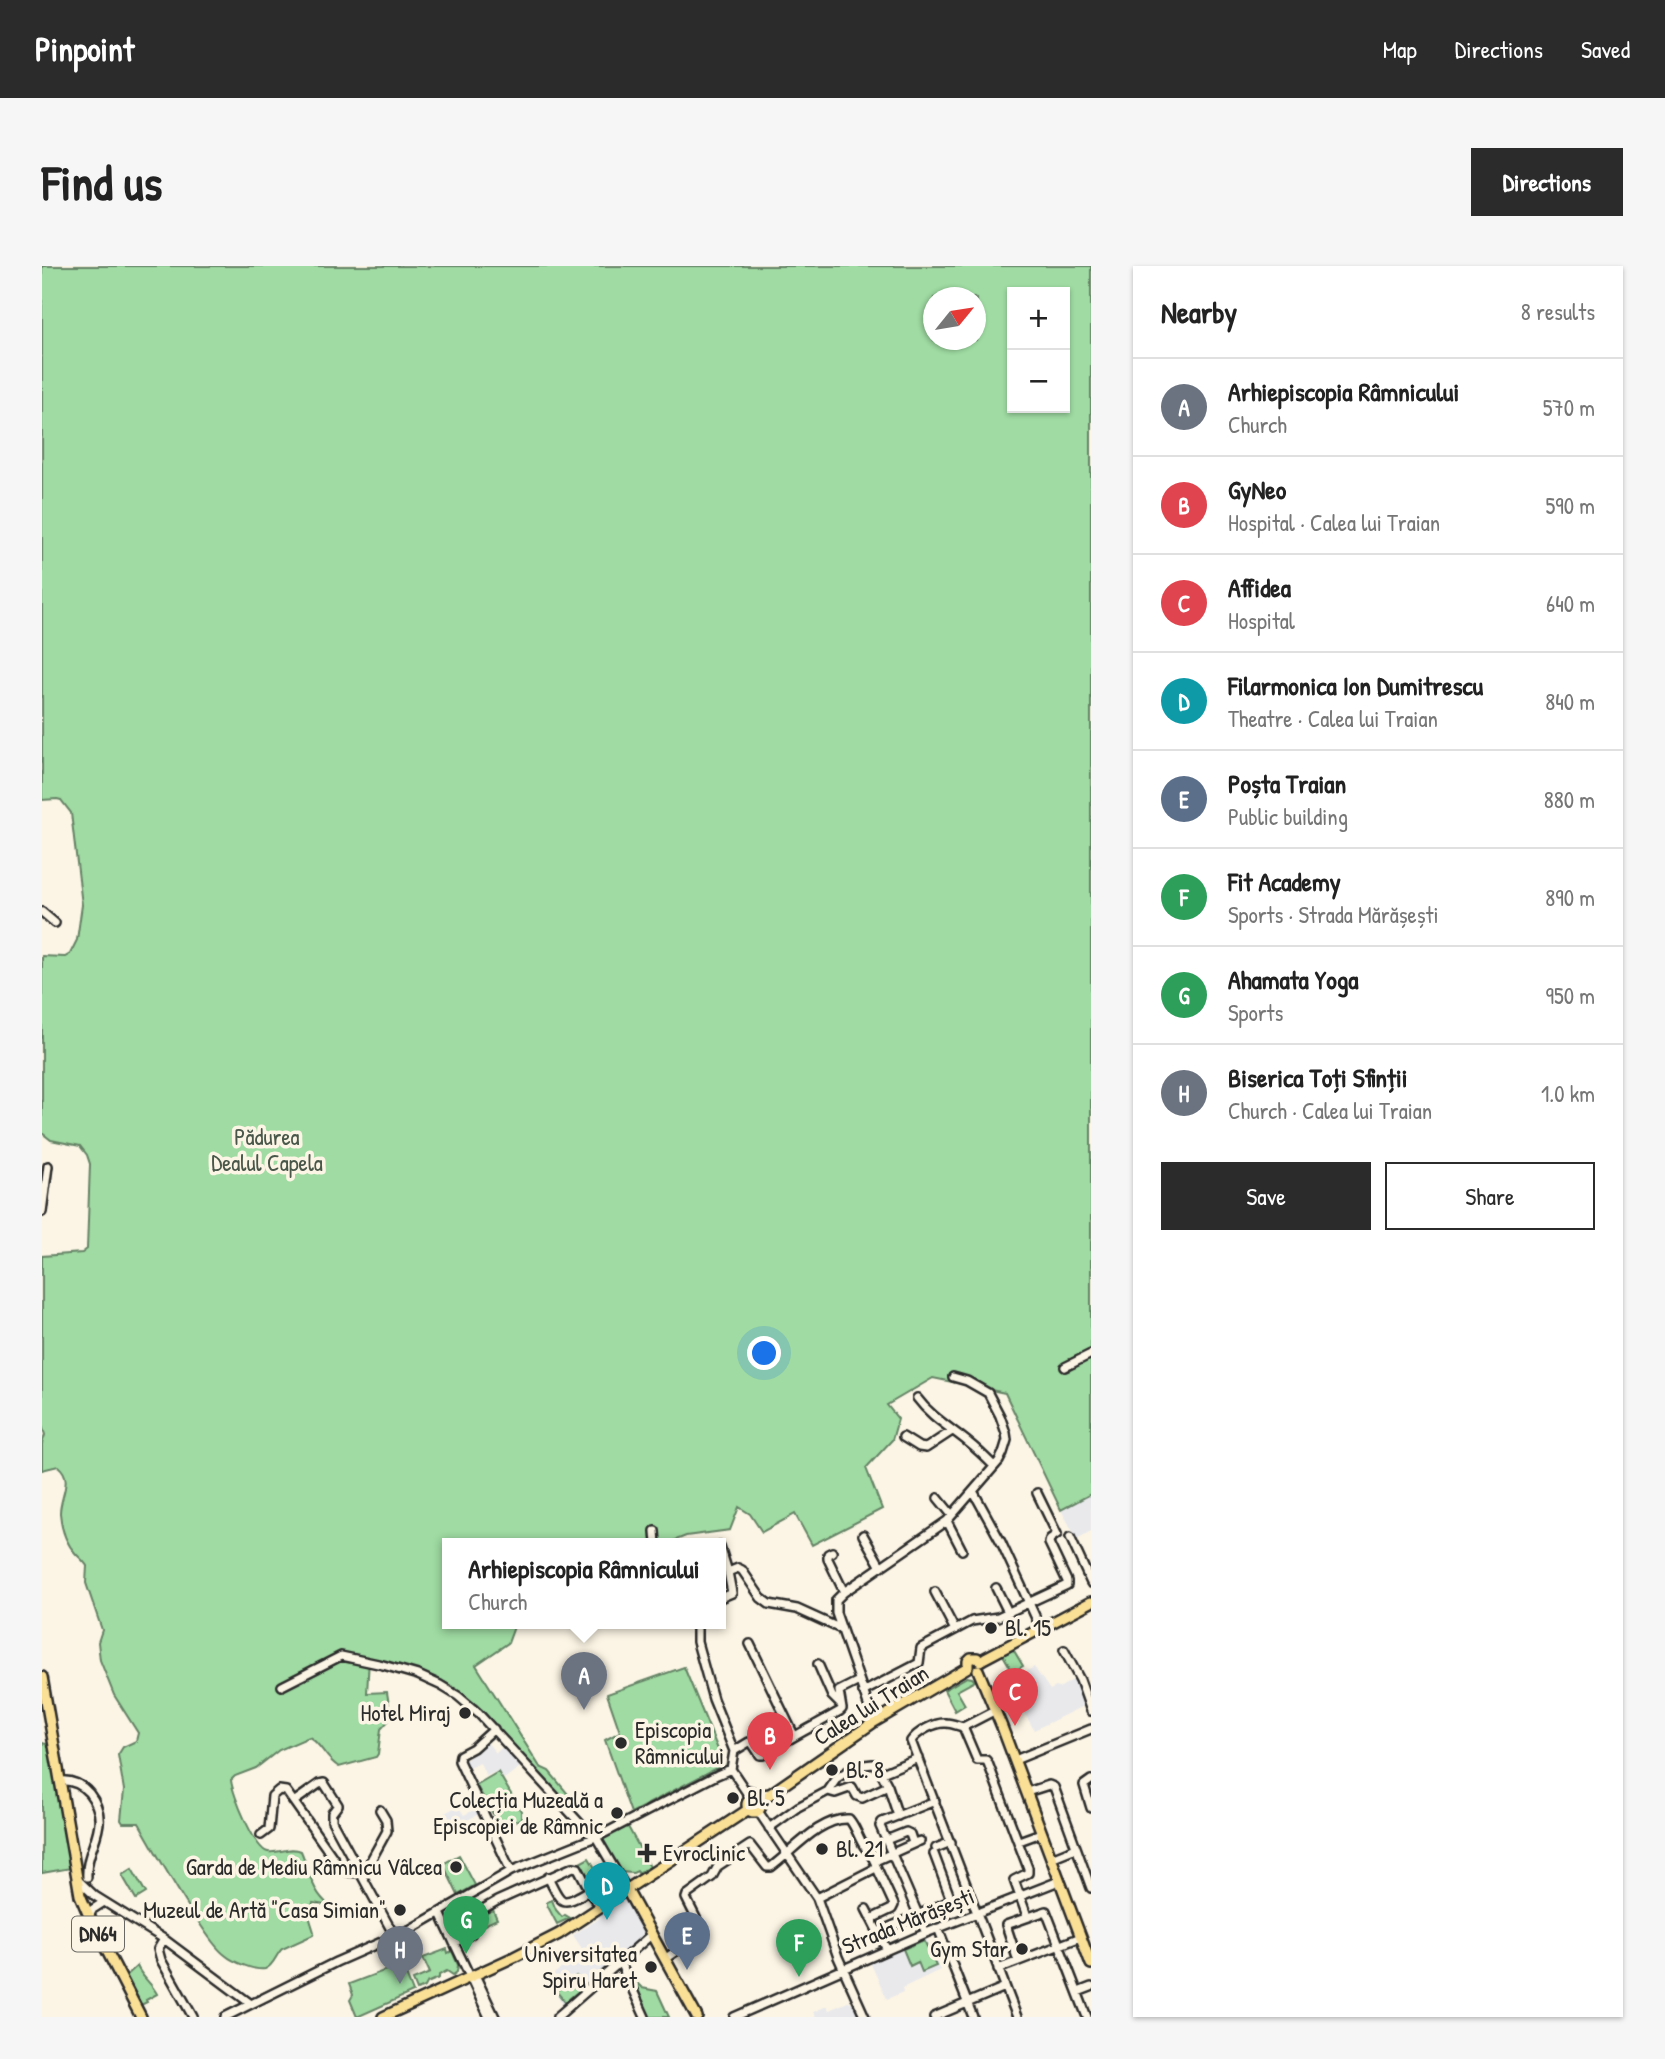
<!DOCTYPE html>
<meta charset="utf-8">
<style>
:root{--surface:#fff;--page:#f6f6f6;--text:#222;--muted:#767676;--line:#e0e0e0;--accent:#2b2b2b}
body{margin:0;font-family:"Patrick Hand",sans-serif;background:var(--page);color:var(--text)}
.controls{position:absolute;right:21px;top:21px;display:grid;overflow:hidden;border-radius:0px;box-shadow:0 2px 5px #0004}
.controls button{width:63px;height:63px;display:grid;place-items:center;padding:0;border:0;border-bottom:2px solid var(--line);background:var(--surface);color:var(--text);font:35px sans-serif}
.compass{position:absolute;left:881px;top:21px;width:63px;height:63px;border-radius:50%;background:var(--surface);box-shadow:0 2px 5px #0004;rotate:60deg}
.you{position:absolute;left:723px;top:1088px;width:24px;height:24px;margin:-18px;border:5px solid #fff;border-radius:50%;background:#1a73e8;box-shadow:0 0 0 10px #1a73e833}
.badge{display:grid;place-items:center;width:46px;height:46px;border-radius:50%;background:var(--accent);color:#fff;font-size:23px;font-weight:700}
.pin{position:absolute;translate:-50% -58px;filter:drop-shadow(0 2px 4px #0008)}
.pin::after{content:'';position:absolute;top:37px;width:24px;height:21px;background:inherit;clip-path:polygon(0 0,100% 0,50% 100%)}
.popup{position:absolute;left:400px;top:1272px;width:284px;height:91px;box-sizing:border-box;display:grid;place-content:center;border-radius:0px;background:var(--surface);filter:drop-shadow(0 2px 5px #0005);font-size:23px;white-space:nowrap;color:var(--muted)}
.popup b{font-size:26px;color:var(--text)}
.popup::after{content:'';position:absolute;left:50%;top:100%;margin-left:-14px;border:14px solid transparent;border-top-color:var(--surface)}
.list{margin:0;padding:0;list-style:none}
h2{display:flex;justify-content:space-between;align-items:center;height:91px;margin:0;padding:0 28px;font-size:30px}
h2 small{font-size:23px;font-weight:400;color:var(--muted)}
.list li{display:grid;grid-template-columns:46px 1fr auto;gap:21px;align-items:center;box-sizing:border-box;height:98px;padding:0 28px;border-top:2px solid var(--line)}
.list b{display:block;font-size:26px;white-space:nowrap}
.list p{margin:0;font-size:23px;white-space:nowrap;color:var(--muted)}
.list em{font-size:23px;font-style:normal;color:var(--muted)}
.actions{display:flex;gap:14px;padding:21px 28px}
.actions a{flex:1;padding:16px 0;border:2px solid var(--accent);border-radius:0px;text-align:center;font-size:24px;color:var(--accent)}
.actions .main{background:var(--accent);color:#fff}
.map{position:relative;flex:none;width:1049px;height:1751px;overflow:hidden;border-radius:0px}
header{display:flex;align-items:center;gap:42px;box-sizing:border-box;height:98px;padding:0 35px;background:var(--accent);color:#fff}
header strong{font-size:33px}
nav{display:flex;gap:38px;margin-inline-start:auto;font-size:24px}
.intro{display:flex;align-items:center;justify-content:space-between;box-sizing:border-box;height:168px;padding:0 42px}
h1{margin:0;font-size:49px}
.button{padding:18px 32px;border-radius:0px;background:var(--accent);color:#fff;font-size:24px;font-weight:700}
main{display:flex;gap:42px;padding:0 42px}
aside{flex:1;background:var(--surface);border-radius:0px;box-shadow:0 2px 5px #0004}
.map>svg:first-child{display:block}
.built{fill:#e9e9ec}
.green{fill:#9fdba2;stroke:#658366;stroke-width:2;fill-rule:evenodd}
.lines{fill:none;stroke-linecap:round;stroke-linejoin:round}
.minor-casing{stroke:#2b2b2b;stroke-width:12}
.major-casing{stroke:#2b2b2b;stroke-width:14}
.minor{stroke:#fcf5e5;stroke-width:7}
.major{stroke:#fadf96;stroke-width:9}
.poi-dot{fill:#2b2b2b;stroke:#fcf5e5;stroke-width:2.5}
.labels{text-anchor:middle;stroke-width:7;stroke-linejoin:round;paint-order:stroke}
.shield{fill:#fcf5e5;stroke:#6a6863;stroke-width:2}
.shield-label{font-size:21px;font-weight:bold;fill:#2b2b2b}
.park-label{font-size:23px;fill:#485749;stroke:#fcf5e5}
.poi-label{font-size:23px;fill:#2b2b2b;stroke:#fcf5e5;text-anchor:start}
.street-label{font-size:23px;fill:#2b2b2b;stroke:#fcf5e5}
</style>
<header>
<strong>Pinpoint</strong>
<nav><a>Map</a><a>Directions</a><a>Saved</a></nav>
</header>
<div class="intro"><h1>Find us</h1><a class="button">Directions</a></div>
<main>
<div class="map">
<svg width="1049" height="1751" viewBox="0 0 1049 1751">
<rect width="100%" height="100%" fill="#fcf5e5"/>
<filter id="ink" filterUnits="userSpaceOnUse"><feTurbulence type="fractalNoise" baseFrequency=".0143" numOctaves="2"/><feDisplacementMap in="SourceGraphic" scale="14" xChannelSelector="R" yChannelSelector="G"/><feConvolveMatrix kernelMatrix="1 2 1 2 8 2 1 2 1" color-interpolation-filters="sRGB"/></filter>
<g filter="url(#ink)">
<!-- built -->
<path class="built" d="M 1049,1228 L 1049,1265 L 1035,1273 L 1019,1244 Z
M 992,1401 L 1008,1424 L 1014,1421 L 1017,1422 L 1036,1411 L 1043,1439 L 992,1464 L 975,1434 L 962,1441 L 953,1425 L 955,1422 Z
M 444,1475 L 454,1487 L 463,1479 L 482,1498 L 462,1513 L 456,1505 L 444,1510 L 438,1497 L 424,1503 L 421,1497 Z
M 416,1540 L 422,1549 L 436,1542 L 438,1547 L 400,1569 L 391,1553 Z
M 583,1633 L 588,1634 L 606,1669 L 521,1739 L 505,1713 L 542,1686 L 531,1669 L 558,1652 L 556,1649 Z
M 883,1670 L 898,1704 L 860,1722 L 861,1726 L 845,1733 L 828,1696 Z
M 806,1736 L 812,1738 L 819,1751 L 774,1751 L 771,1746 L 785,1740 L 787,1744 Z"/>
<!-- green -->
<path class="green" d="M 0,0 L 1049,0 L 1049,1228 L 1019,1244 L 963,1127 L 891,1112 L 845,1139 L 856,1153 L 850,1174 L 824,1202 L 840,1243 L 770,1279 L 753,1248 L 720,1266 L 708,1248 L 697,1241 L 688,1264 L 644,1270 L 624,1278 L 406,1278 L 406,1358 L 473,1358 L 466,1377 L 434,1399 L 498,1501 L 507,1505 L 535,1539 L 535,1544 L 532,1544 L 526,1538 L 435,1439 L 404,1417 L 371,1403 L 327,1393 L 325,1427 L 345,1426 L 349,1452 L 339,1463 L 336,1488 L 334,1491 L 297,1501 C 283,1493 279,1477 267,1471 L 237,1484 L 214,1502 L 193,1510 L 189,1514 C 190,1527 213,1584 226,1586 C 237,1588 248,1580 259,1585 C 268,1606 269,1625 288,1640 L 271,1637 L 267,1650 L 272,1666 L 271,1669 L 240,1683 C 234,1688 232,1700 223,1703 C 213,1705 191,1696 183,1689 C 171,1680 162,1663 153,1651 C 133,1620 115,1589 97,1557 L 81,1557 L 79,1554 L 82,1524 L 76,1489 L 81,1481 L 94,1475 L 96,1467 L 72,1429 L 58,1394 L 56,1376 L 60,1364 L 44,1317 L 45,1300 C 42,1295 38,1292 34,1288 C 23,1276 19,1262 18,1247 C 18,1230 32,1213 16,1200 L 0,1204 L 0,1178 L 3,1169 L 0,1159 L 0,990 L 40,987 L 45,983 L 48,898 L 45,889 L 38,880 L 9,874 L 0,867 L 0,690 L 23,691 L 28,688 L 35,674 L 40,639 L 29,547 L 19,534 L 15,533 L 0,534 ZM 970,26 L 1023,26 L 1023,142 L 970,142 ZM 892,32 L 934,32 L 934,74 L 892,74 Z
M 971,1383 L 981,1400 L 971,1406 L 961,1389 Z
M 642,1401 L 682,1498 L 589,1547 L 563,1474 L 578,1466 L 565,1428 Z
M 925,1411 L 930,1412 L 933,1415 L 915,1425 L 923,1439 L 913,1445 L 902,1424 Z
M 0,1477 L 9,1479 L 29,1602 L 0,1607 Z
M 456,1506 L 479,1545 L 479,1552 L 460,1563 L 434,1519 Z
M 585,1559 L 608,1601 L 596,1607 L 595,1605 L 591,1607 L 578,1606 L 560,1574 Z
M 417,1589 L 433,1619 L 416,1629 L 401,1598 Z
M 547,1592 L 561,1615 L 550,1622 L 536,1598 Z
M 90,1603 L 104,1627 L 94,1633 L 80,1609 Z
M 510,1634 L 514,1644 L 520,1651 L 523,1649 L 528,1652 L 515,1658 L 505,1639 L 505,1636 Z
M 451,1644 L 455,1653 L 432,1664 L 428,1654 Z
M 882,1674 L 894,1700 L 880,1706 L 876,1696 L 868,1700 L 861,1683 Z
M 405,1683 L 406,1687 L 410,1685 L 416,1699 L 415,1706 L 411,1709 L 405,1705 L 397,1709 L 397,1712 L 385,1717 L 383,1721 L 375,1724 L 371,1714 L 388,1707 L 381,1692 Z
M 360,1698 L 371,1726 L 315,1751 L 308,1734 L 311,1729 L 307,1718 Z
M 95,1700 C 100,1712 109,1716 115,1728 L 104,1734 L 105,1736 L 99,1739 L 84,1710 Z
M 534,1710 L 543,1720 L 523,1736 L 514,1725 Z
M 592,1714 L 600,1722 L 615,1725 L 627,1751 L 607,1751 L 590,1715 Z"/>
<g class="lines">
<defs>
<path id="minor" d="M 0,646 L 13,657
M 0,946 L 6,900
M 1023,1101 L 1049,1088
M 875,1132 C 889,1151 909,1162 927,1177 C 936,1184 944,1192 952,1200
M 861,1171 L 877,1181 L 884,1182 L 910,1165
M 931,1225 L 959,1276 L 999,1363
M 896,1232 L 910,1249
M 905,1255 L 920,1284
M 613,1265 L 614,1278
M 821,1269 L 839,1301
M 1028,1271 L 1049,1317
M 678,1280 L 686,1306
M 790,1286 L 786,1288 L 786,1293 L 802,1326
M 954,1322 L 966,1346
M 893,1326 L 913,1364
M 678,1332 L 690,1327 L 686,1306 L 696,1302 L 700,1304 L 719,1332 L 727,1338 L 755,1343 L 799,1363
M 655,1358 L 655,1376 L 671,1433 L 692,1485 L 689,1503
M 708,1378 L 752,1469
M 1022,1384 L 1038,1414 L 1049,1445
M 776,1398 L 790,1430 L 799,1439
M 240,1420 L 299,1390 L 341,1399 L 376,1409 L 398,1419 L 416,1430 L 437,1448 L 546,1566 L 554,1571 L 585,1624
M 821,1426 L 877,1397 L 879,1382 L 930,1355 L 956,1351 L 1025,1319 L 1025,1315 L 1007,1277 L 1008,1273 L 1015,1268 L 995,1227
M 954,1444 L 921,1461 C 916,1460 910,1457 904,1457 C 893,1456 875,1466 869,1475 L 975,1751
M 832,1456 L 794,1347 L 794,1334 L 802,1326 L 905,1255 L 957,1195 L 961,1187 L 965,1174 L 964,1167 L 958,1150 L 946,1127 L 925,1115 L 911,1111
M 921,1461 L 935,1494 L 944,1494 L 946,1497 L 986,1602 L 986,1607 L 972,1614 L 985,1650
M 452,1463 L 431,1482 L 418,1489 L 417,1495 L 469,1605
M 692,1485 L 707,1476 L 710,1477 L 718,1489 L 721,1489 C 746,1473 772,1460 798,1445 L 800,1443 L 797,1425 L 817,1415
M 973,1494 L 1049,1463
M 689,1503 L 709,1533
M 840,1507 L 876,1492
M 1049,1514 L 1042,1519 L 1049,1542
M 18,1515 C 30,1514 39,1518 47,1527 C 72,1559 43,1579 45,1611
M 703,1523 L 718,1528 L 729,1527
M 786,1525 L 793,1527 L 810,1521 L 815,1530 L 820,1532 L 846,1520
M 985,1526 L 1007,1519 L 1012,1521 L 1049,1622
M 253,1535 L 277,1518 L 282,1517 L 296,1539 L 290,1547 L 290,1555 L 353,1671
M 716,1545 L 775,1632 L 796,1691 L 823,1751
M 727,1562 L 756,1541 L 786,1525 L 795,1512 L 809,1503 L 822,1499 L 831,1498 L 836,1501 L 846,1520 L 856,1550
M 219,1569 L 227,1563 L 230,1530 L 237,1524 L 244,1525 L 297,1600 L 306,1606 L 319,1607
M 844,1574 L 864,1566 L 868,1568 L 871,1577 L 878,1575
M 977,1575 L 999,1567
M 894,1582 L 909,1576
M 1009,1592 L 1034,1582
M 833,1595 L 873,1577
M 319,1607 L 323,1605 L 345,1565 L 344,1554 L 338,1544
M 506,1611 C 520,1639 519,1641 546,1625 L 559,1641
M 35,1613 L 53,1630 L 122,1673 L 209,1738
M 824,1643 L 845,1684
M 398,1647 L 447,1751
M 47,1650 L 51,1643 L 62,1636
M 829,1653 L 850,1643 L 852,1639 L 834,1600
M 896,1662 L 931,1751
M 836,1666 L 908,1635 L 908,1631 L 892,1588
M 884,1667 L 838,1560 L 840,1556 L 893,1535
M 122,1673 L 116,1683 L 119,1694 L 151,1751
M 412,1677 L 429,1668 L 429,1663 L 425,1653 L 427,1651 L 455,1635 L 531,1601 L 536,1602 L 547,1623
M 624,1692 L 649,1675 L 657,1666 L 656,1656 L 644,1632 L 645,1629 L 670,1611 L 676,1600 L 708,1579 L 725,1601 L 729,1601 C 750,1586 778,1551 807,1553 C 814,1561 816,1571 822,1580 C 827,1587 832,1591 834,1600 L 830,1604 L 775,1632
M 976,1695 L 964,1659 L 1004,1645 L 1045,1751
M 578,1696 L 603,1751
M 956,1703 L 1039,1671
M 433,1709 L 453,1751
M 1036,1726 L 1049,1721
M 183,1751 L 294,1696 L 369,1663 L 469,1605 L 561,1568 L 675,1509 L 689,1503
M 515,1751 L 610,1668
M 692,1751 L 884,1667 L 1017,1615
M 892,1751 L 963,1721"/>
<path id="major" d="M 936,1404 L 960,1461 L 1049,1698
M 0,1411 L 38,1629 L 47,1650 L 99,1751
M705 1539a7 7 0 1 1 14 0a7 7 0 1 1-14 0Z
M 718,1535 L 832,1456 L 926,1401 L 926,1395 L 929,1392 L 935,1392 L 938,1395 L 943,1392 L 1049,1336
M 585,1624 L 655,1751
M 341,1751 L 472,1691 L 517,1668 L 707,1543"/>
</defs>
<!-- minor casing -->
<use href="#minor" class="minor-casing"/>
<!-- major casing -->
<use href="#major" class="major-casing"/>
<!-- minor -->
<use href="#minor" class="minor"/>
<!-- major -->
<use href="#major" class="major"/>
</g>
</g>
<!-- markers -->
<g class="poi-dot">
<circle cx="949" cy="1362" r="7"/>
<circle cx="423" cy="1447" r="7"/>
<circle cx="579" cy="1477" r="7"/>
<circle cx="790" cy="1504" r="7"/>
<circle cx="691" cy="1532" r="7"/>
<circle cx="575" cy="1547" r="7"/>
<circle cx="780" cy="1583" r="7"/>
<path d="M601.5 1576.5h7v7h7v7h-7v7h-7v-7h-7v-7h7z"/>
<circle cx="414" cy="1601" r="7"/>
<circle cx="358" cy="1644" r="7"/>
<circle cx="980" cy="1683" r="7"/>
<circle cx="609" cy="1701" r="7"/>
</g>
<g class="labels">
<!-- shield labels -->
<rect class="shield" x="30" y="1650.5" width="52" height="35" rx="5"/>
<g class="shield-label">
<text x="56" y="1675">DN64</text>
</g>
<!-- park labels -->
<g class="park-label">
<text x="225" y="879">Pădurea<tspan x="225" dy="26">Dealul Capela</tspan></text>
</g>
<!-- poi labels -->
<g class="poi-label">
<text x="963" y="1370">Bl. 15</text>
<text x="409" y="1455" text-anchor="end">Hotel Miraj</text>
<text x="593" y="1472">Episcopia<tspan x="593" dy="26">Râmnicului</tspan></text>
<text x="804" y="1512">Bl. 8</text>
<text x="705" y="1540">Bl. 5</text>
<text x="561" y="1542" text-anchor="end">Colecția Muzeală a<tspan x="561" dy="26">Episcopiei de Râmnic</tspan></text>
<text x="794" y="1591">Bl. 21</text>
<text x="621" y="1595">Evroclinic</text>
<text x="400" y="1609" text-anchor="end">Garda de Mediu Râmnicu Vâlcea</text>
<text x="344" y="1652" text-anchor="end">Muzeul de Artă "Casa Simian"</text>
<text x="966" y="1691" text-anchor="end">Gym Star</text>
<text x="595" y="1696" text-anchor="end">Universitatea<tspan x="595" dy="26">Spiru Haret</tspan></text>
</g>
<!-- street labels -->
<g class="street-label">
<text transform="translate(829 1439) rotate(-32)" y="8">Calea lui Traian</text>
<text transform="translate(866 1655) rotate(-22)" y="8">Strada Mărășești</text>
</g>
</g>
</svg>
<div class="controls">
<button>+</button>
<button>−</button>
</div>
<svg class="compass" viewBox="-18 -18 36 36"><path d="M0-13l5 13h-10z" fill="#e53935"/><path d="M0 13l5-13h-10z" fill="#767676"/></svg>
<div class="you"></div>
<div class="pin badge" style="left:542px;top:1444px;background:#6b7280">A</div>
<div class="popup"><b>Arhiepiscopia Râmnicului</b>Church</div>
<div class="pin badge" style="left:728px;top:1504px;background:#e0444e">B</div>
<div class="pin badge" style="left:973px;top:1460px;background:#e0444e">C</div>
<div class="pin badge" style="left:565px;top:1654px;background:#0f9aa8">D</div>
<div class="pin badge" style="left:645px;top:1704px;background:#5c6f8a">E</div>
<div class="pin badge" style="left:757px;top:1711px;background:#2e9e5b">F</div>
<div class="pin badge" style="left:424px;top:1688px;background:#2e9e5b">G</div>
<div class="pin badge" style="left:358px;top:1718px;background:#6b7280">H</div>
</div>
<aside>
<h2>Nearby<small>8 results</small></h2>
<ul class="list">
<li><span class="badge" style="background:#6b7280">A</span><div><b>Arhiepiscopia Râmnicului</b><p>Church</p></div><em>570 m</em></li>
<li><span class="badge" style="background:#e0444e">B</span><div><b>GyNeo</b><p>Hospital · Calea lui Traian</p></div><em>590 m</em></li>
<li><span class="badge" style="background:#e0444e">C</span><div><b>Affidea</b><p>Hospital</p></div><em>640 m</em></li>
<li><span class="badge" style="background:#0f9aa8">D</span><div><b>Filarmonica Ion Dumitrescu</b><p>Theatre · Calea lui Traian</p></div><em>840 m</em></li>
<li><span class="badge" style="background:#5c6f8a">E</span><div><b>Poșta Traian</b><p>Public building</p></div><em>880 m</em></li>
<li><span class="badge" style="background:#2e9e5b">F</span><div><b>Fit Academy</b><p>Sports · Strada Mărășești</p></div><em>890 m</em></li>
<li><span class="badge" style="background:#2e9e5b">G</span><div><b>Ahamata Yoga</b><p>Sports</p></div><em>950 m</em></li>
<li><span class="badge" style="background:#6b7280">H</span><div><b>Biserica Toți Sfinții</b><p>Church · Calea lui Traian</p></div><em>1.0 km</em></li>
</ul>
<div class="actions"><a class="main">Save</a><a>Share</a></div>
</aside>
</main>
